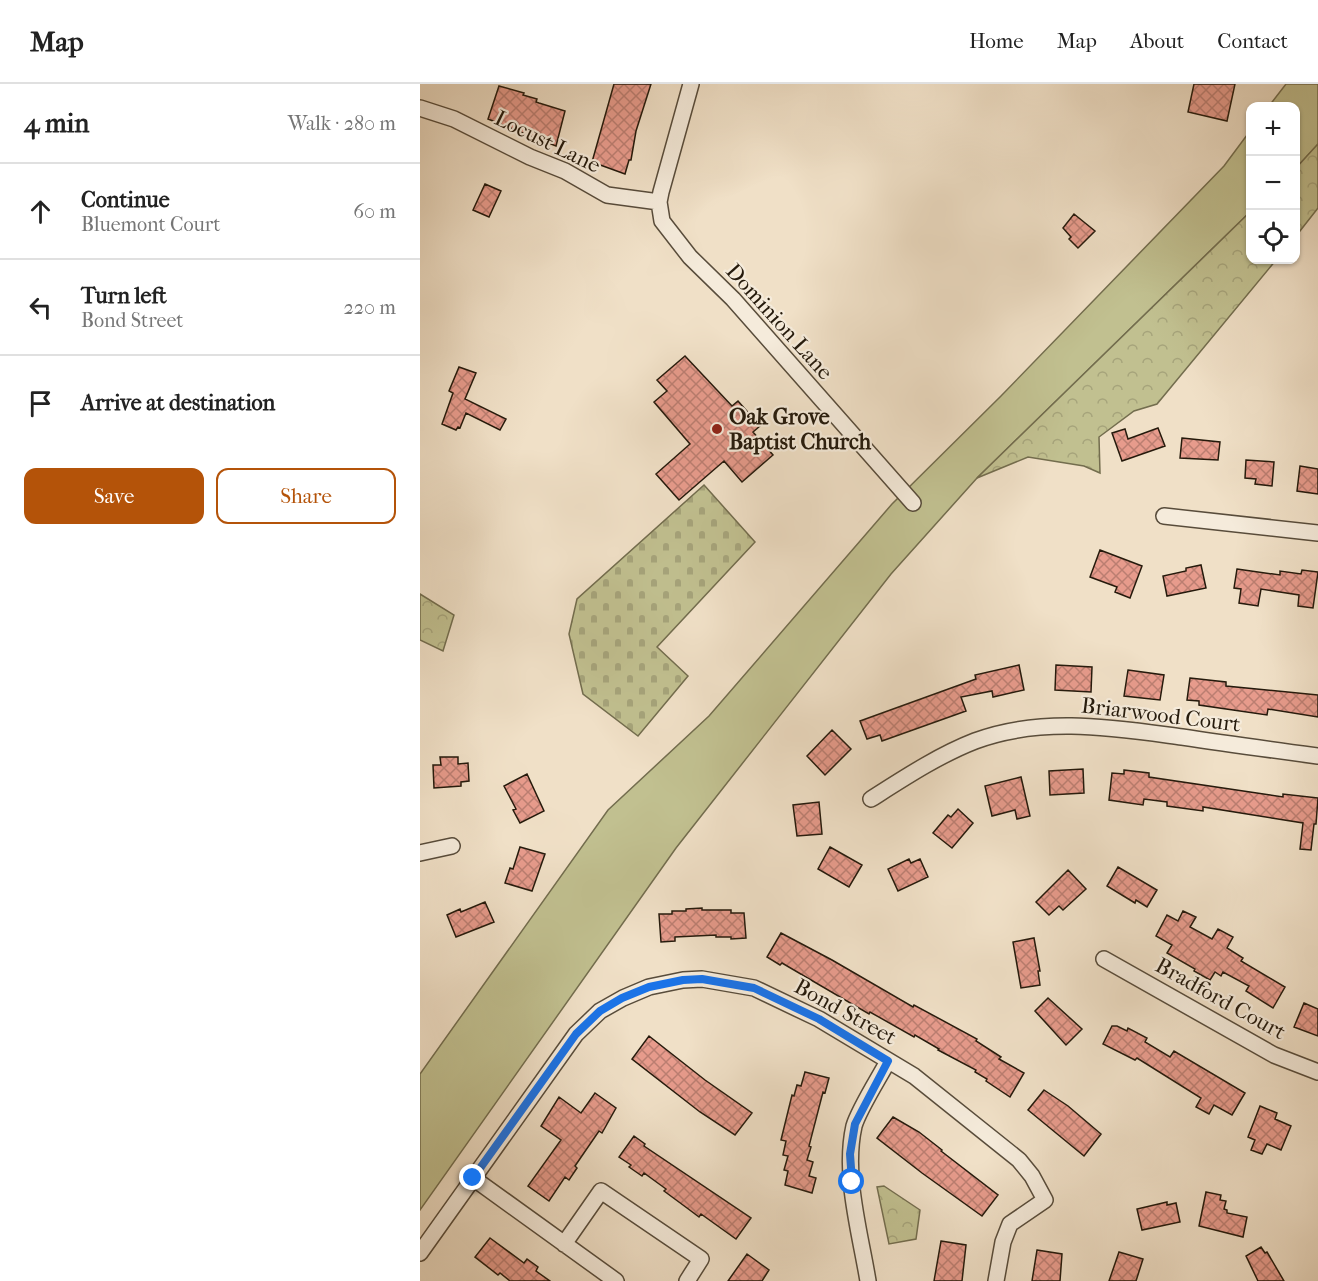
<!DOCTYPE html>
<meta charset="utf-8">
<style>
:root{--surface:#fff;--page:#f6f6f6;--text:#222;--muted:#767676;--line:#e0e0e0;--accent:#b45309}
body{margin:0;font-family:"IM FELL French Canon",serif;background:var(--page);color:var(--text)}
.controls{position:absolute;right:18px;top:18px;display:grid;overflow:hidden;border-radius:12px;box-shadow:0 2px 4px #0004}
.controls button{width:54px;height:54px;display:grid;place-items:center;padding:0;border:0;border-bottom:2px solid var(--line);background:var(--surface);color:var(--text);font:30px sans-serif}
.stop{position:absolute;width:18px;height:18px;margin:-14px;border:4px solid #1a73e8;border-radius:50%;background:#fff}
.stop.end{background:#1a73e8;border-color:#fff;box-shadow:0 2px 6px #0008}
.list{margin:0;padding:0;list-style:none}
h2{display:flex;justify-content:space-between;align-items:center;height:78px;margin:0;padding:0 24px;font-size:26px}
h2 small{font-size:20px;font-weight:400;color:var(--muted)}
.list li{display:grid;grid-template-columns:39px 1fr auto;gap:18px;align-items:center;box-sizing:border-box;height:96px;padding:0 24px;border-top:2px solid var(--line)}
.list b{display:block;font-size:22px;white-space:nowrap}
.list p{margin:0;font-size:20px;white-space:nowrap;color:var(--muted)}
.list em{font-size:20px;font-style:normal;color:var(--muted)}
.actions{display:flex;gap:12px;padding:18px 24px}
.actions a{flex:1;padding:14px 0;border:2px solid var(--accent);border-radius:12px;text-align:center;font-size:21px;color:var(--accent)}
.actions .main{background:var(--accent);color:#fff}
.icon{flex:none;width:33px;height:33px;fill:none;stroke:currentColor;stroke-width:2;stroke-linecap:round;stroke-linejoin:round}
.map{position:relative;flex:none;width:898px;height:1197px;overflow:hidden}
header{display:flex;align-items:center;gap:36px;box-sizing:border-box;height:84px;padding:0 30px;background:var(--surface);border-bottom:2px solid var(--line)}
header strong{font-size:28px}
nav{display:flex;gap:33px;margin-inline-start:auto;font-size:21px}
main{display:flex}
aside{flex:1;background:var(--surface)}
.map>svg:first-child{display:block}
.grass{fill:#c1c090;stroke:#736d4e;stroke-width:1.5}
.forest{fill:url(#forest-crowns);stroke:#736d4e;stroke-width:1.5}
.cemetery{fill:url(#cemetery-stones);stroke:#736d4e;stroke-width:1.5}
.building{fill:url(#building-cross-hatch);stroke:#251a0c;stroke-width:1.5}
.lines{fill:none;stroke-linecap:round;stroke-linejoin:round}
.street-casing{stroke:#584c3b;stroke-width:18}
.street{stroke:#f5ebdb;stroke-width:15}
.route{stroke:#1a73e8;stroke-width:8}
.poi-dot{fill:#8f2418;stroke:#f5ebdb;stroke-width:2}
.labels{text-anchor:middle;stroke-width:4.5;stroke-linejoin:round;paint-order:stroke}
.street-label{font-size:22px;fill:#251a0c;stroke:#f5ebdb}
.poi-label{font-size:22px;font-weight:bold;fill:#251a0c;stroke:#f5ebdb;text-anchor:start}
</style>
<header>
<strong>Map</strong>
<nav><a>Home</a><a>Map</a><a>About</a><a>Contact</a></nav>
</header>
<main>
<aside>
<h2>4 min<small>Walk · 280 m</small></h2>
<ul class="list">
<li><svg class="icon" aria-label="ahead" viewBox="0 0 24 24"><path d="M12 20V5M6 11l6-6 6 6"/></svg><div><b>Continue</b><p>Bluemont Court</p></div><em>60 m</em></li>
<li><svg class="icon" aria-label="left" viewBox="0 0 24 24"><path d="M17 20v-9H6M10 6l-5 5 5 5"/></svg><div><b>Turn left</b><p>Bond Street</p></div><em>220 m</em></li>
<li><svg class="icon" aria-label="arrive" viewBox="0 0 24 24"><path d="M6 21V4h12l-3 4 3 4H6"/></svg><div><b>Arrive at destination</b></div></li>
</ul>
<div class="actions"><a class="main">Save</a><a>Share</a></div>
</aside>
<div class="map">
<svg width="898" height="1197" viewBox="0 0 898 1197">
<defs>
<pattern id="forest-crowns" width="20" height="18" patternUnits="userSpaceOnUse" patternTransform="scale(1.5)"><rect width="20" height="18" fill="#c1c090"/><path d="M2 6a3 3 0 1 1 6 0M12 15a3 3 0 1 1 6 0" fill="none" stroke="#a6a47b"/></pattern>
<pattern id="cemetery-stones" width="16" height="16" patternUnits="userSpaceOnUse" patternTransform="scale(1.5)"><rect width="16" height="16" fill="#c1c090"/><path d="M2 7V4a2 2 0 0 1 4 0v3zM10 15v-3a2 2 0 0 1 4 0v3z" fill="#a6a47b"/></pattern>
<pattern id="building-cross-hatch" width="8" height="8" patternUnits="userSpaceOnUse" patternTransform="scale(1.5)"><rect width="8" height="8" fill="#e79b8c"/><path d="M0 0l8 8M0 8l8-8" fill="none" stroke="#bb7e71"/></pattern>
</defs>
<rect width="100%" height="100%" fill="#f0e0c7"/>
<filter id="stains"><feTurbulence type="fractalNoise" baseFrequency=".00333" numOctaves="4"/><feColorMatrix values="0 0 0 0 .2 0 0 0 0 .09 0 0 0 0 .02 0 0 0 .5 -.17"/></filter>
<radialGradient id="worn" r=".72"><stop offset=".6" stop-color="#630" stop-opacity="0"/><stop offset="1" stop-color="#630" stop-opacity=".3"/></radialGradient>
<!-- grass -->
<path class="grass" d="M 866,0 L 898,0 L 898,60 L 876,84 L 876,22 L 849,22 Z
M 830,47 L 830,128 L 557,394 L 471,490 L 256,764 L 0,1126 L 0,990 L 188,726 L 289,632 L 472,420 L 581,312 L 804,82 Z"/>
<!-- forest -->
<path class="forest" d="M 898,60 L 898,124 L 876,152 L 876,84 Z
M 830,128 L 830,176 L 856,176 L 737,320 L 714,327 L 679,353 L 680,389 L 664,382 L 608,373 L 557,394 Z
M 0,510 L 34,531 L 23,567 L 0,556 Z
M 464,1102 L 500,1126 L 496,1155 L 469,1160 L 457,1103 Z"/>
<!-- cemetery -->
<path class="cemetery" d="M 284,401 L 335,458 L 237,563 L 268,592 L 218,652 L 163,610 L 149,550 L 157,515 Z"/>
<!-- building -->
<path class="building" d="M 194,0 L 231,0 L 216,47 L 211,76 L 209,76 L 205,90 L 172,78 Z
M 774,0 L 815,0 L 807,37 L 768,28 Z
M 79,2 L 104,9 L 103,11 L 117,15 L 116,18 L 119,19 L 145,27 L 136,62 L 68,35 Z
M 65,100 L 81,107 L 69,133 L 53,126 Z
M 654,130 L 675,147 L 658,164 L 649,155 L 651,153 L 643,144 Z
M 265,272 L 312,322 L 318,317 L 340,342 L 333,348 L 353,371 L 322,398 L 304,377 L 259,416 L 236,390 L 270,360 L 234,318 L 247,307 L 237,296 Z
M 39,283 L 56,289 L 45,315 L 86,335 L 80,346 L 46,329 L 40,344 L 38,343 L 36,346 L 22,340 L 33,309 L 29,307 Z
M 738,344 L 745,362 L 702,377 L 692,349 L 705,345 L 708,355 Z
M 762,354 L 800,358 L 798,376 L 760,374 Z
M 826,376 L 854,378 L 852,402 L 835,400 L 836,395 L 825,394 Z
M 880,382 L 898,385 L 898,410 L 877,407 Z
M 680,466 L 722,482 L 710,514 L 695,508 L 697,503 L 670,493 Z
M 781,481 L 786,504 L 747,512 L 743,492 L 766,487 L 766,484 Z
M 817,485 L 860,491 L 860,487 L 881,490 L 882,486 L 898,488 L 893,524 L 878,522 L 879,511 L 841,505 L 838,522 L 819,519 L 821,505 L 814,504 Z
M 599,581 L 604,606 L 573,613 L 572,607 L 541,613 L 546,627 L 462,657 L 460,651 L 447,655 L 440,637 L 556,595 L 555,591 Z
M 636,581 L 672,583 L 671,608 L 635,606 Z
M 708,586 L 744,591 L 740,616 L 704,612 Z
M 770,594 L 806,598 L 806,602 L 898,611 L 898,633 L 848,625 L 847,631 L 779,621 L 779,617 L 767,616 Z
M 412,646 L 431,665 L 405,691 L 387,672 Z
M 20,673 L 38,673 L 38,680 L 48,679 L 49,697 L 41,698 L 41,702 L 14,704 L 13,681 L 21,681 Z
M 663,685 L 664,709 L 630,711 L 629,687 Z
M 704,686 L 729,689 L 729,693 L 863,713 L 863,710 L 898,714 L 896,740 L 894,740 L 891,766 L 880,765 L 883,739 L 783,723 L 783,727 L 747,722 L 747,718 L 724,715 L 723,721 L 689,716 L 692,689 L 704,690 Z
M 107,690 L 124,727 L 100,739 L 93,726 L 96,725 L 84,702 Z
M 601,693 L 610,732 L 597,735 L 595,726 L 572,732 L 565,702 Z
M 399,718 L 402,750 L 377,752 L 373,721 Z
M 538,725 L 553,739 L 532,764 L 513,749 L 528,731 L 531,733 Z
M 100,763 L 125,770 L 112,807 L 85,799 L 90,784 L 93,785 Z
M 410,763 L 442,781 L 429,803 L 398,785 Z
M 489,775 L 491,779 L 500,775 L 508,793 L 478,807 L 468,785 Z
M 698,783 L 737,806 L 727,823 L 716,816 L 715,819 L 687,802 Z
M 648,786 L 666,805 L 643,826 L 639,822 L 629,831 L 616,818 Z
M 65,818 L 74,838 L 36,853 L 27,831 L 40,825 L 41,828 Z
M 282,824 L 282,826 L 311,826 L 311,829 L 324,829 L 326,854 L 311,855 L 311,853 L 296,853 L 296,851 L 255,853 L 255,857 L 241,858 L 239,830 L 252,830 L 252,827 L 266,827 L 266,825 Z
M 763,827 L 776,833 L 770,843 L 792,855 L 798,845 L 813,853 L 807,864 L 823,874 L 821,877 L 865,903 L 853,924 L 826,907 L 829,902 L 803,888 L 801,892 L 795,888 L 790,896 L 774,887 L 775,885 L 747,869 L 752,861 L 736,852 L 747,831 L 758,837 Z
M 361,849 L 412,876 L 493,923 L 494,921 L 557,955 L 556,957 L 581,973 L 579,975 L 604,989 L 590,1013 L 566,997 L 567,995 L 555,988 L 556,986 L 518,966 L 519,965 L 495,951 L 494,953 L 450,928 L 449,930 L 362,879 L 360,881 L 347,873 Z
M 614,854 L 620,887 L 618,887 L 620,901 L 601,904 L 593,858 Z
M 628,914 L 662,945 L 646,961 L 615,927 Z
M 884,919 L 898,925 L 898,952 L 874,943 Z
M 692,942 L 697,942 L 707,947 L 708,944 L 727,954 L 725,958 L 750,973 L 754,967 L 825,1009 L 812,1031 L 794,1021 L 789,1030 L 776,1023 L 781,1014 L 717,974 L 715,976 L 683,960 Z
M 229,952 L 285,996 L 332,1029 L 315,1051 L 280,1028 L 212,975 Z
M 385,988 L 409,994 L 405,1009 L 403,1008 L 389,1062 L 391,1063 L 387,1076 L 393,1078 L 389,1092 L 396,1094 L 392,1109 L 365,1101 L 368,1087 L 364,1086 L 368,1072 L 363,1071 L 366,1057 L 361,1056 L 372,1011 L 374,1012 L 377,1001 L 381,1002 Z
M 624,1006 L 648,1022 L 681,1050 L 664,1072 L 608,1026 Z
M 175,1009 L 196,1024 L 182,1049 L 179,1047 L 155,1082 L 157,1084 L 149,1096 L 145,1093 L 129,1117 L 108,1102 L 141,1056 L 121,1042 L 139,1013 L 161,1029 Z
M 840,1022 L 857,1029 L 855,1035 L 871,1042 L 861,1066 L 847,1060 L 842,1070 L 831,1066 L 835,1056 L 828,1053 Z
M 473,1033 L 499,1048 L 522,1066 L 521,1067 L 578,1111 L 562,1132 L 502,1089 L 457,1054 Z
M 214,1052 L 225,1060 L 224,1062 L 331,1134 L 316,1155 L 281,1130 L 279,1133 L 267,1124 L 244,1107 L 246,1105 L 224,1089 L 222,1092 L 209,1083 L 211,1081 L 199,1073 Z
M 786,1108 L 801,1111 L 800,1116 L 806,1117 L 804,1125 L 807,1126 L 807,1129 L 827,1133 L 823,1153 L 779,1142 Z
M 747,1118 L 747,1121 L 756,1119 L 760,1138 L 722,1146 L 717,1125 Z
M 70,1154 L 104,1179 L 107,1175 L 118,1183 L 116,1187 L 130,1197 L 90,1197 L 80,1189 L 78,1191 L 55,1173 Z
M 521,1157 L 546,1161 L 542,1197 L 514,1197 Z
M 841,1163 L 845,1169 L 847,1168 L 864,1197 L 838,1197 L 826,1172 Z
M 617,1166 L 642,1170 L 640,1197 L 612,1197 Z
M 699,1168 L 723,1175 L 716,1197 L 689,1197 Z
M 327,1170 L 349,1186 L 342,1197 L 308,1197 Z"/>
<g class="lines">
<defs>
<path id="street" d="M 271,0 L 241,108 L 239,118 L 242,137 L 270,173 L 313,215 L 493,419
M 0,24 L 34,35 L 110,73 L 145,87 L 187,111 L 239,118
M 744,432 L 898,449
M 451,715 C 484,694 519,671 555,657 C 622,632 694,644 762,653 C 808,660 853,666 898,672
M 0,769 L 32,762
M 684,875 L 854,971 L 898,988
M 53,1094 L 196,1197
M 144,1160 L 181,1107 L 281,1175 L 267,1197
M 0,1169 L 156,950 L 180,927 L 203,914 L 229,903 L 263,896 L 282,895 L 334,904 L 399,935 L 494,992 L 599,1076 L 612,1092 L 625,1116 L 590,1140 L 583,1158 L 576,1197
M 448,1197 C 440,1148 423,1091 434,1042 C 439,1025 459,994 468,977"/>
</defs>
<!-- street casing -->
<use href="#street" class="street-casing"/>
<!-- street -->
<use href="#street" class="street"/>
</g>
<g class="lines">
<!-- route -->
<path class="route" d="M 53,1094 L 156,950 L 180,927 L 202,914 L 229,903 L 263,896 L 282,895 L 334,904 L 399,935 L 468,977 L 435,1040 L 430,1070 L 432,1098"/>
</g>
<!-- markers -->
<circle class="poi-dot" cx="297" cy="345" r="6"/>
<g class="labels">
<!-- street labels -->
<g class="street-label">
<text transform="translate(128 57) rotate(26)" y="8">Locust Lane</text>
<text transform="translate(360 237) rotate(48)" y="8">Dominion Lane</text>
<text transform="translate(741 630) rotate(7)" y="8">Briarwood Court</text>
<text transform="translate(801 914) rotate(29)" y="8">Bradford Court</text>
<text transform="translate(426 927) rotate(29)" y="8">Bond Street</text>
</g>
<!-- poi labels -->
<g class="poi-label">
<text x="309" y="340">Oak Grove<tspan x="309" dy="25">Baptist Church</tspan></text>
</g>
</g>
<rect width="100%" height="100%" filter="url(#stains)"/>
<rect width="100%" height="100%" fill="url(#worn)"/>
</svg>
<div class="controls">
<button>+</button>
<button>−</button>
<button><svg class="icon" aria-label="locate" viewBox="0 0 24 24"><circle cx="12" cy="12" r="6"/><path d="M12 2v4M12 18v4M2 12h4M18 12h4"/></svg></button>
</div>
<div class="stop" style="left:432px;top:1098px"></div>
<div class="stop end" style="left:53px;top:1094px"></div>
</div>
</main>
